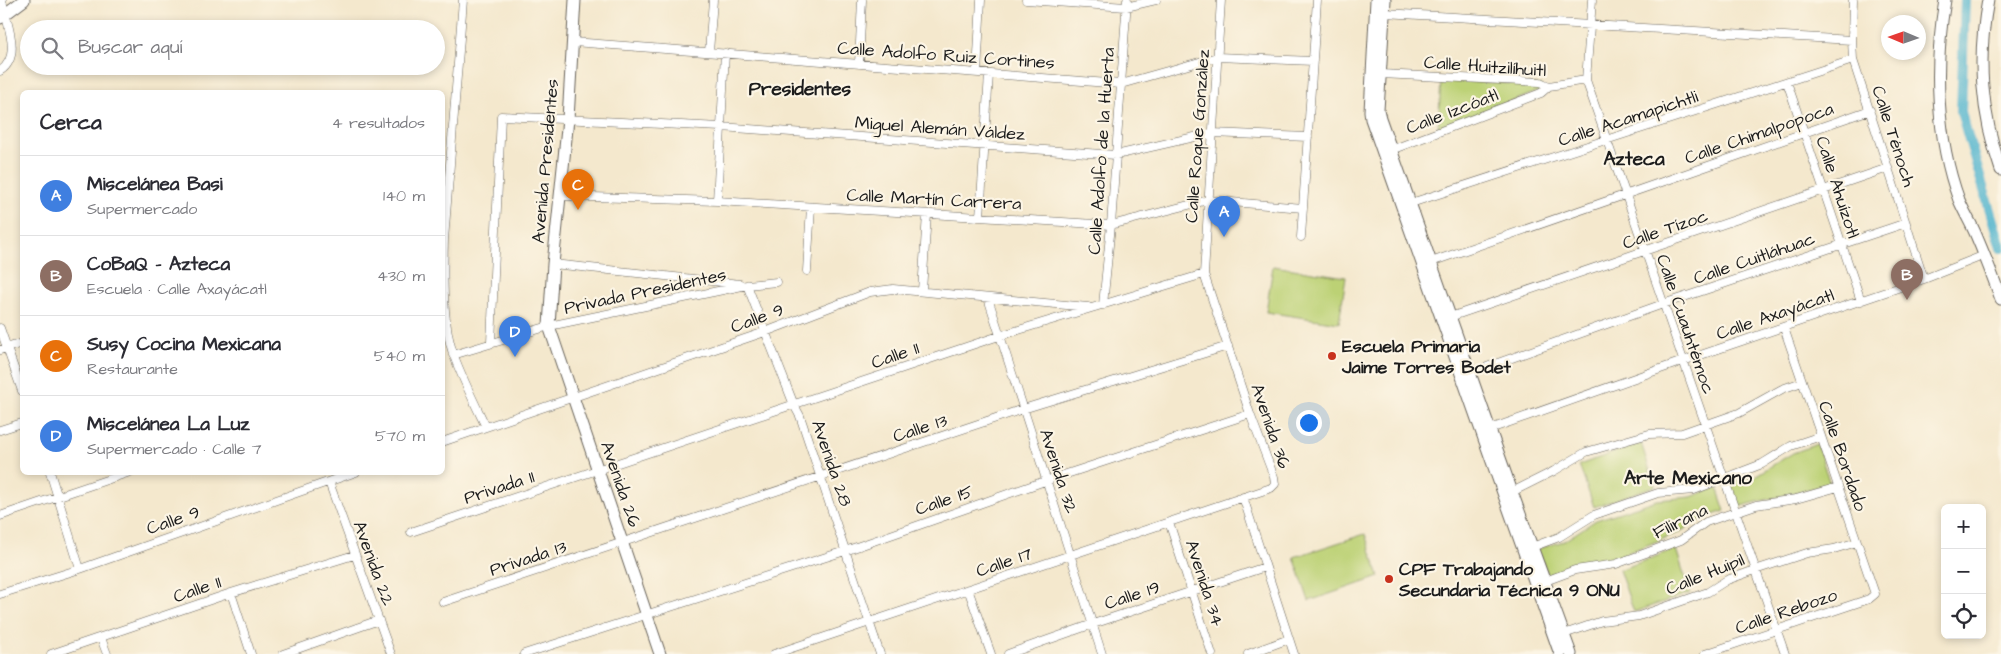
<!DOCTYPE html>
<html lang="es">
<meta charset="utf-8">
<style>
:root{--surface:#fff;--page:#f2f2f3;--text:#2b2b33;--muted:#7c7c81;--line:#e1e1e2;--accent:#c8321e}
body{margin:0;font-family:"Architects Daughter",sans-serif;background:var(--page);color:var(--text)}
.controls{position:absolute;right:15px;bottom:15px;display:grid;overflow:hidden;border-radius:8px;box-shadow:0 2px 8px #0003}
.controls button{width:45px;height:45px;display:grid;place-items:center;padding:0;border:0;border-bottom:1px solid var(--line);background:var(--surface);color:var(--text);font:25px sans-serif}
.compass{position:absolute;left:1881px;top:15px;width:45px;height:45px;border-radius:50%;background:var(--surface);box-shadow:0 2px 8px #0003;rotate:272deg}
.you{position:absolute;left:1308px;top:422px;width:18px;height:18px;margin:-12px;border:4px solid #fff;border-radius:50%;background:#1a73e8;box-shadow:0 0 0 8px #1a73e833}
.badge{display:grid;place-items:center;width:32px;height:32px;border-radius:50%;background:var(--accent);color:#fff;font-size:16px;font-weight:700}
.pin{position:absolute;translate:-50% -41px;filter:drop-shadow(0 1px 2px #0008)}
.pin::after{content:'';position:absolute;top:26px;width:18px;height:15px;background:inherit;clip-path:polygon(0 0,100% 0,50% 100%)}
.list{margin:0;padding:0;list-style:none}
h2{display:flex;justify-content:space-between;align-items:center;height:65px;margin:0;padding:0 20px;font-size:21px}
h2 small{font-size:16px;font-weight:400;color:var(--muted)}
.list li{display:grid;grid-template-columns:32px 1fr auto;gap:15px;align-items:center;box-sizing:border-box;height:80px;padding:0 20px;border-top:1px solid var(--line)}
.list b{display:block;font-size:19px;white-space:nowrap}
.list p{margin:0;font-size:16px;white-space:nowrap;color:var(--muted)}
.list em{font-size:16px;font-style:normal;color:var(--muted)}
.icon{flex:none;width:28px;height:28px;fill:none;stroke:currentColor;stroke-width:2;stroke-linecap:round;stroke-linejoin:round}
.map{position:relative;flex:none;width:2001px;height:654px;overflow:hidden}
.search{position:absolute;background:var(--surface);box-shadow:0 2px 8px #0003;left:20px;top:20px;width:425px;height:55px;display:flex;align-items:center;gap:12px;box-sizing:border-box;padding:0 18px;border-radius:28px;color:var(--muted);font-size:19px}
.panel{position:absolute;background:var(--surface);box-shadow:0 2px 8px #0003;left:20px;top:90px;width:425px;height:385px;border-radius:8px}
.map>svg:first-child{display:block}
.green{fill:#bcd175;stroke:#6c7648}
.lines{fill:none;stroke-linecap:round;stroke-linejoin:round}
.canal{stroke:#4fb3cd;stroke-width:10}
.street-casing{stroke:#68635a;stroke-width:9}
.secondary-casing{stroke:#68635a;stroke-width:13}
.street{stroke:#fff;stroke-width:8}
.secondary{stroke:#fff;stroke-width:11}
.poi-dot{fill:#c8321e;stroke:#fcf5e5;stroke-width:2}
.labels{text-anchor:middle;stroke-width:4.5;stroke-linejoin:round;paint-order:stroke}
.street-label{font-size:18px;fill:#1c1c1c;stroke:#fcf5e5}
.poi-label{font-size:18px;font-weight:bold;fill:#1c1c1c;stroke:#fcf5e5;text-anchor:start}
.neighbourhood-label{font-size:19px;font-weight:bold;fill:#1c1c1c;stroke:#fcf5e5}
</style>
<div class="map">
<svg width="2001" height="654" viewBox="0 0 2001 654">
<rect width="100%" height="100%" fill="#fcf5e5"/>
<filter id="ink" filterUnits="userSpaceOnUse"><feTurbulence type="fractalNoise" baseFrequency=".02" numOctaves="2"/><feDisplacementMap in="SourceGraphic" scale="10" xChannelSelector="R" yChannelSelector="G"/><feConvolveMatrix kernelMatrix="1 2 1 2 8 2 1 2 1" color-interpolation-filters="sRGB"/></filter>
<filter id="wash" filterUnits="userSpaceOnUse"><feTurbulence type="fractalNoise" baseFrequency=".0096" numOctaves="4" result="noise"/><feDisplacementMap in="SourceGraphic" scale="20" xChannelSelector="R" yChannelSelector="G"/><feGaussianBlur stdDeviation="1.12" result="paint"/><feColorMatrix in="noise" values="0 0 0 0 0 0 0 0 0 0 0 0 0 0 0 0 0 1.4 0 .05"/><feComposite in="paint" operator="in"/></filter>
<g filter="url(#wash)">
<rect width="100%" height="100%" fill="#f4e8cd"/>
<!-- green -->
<path class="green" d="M 1441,80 L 1542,85 L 1542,90 L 1438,130 Z
M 1273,266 L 1346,277 L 1339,323 L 1266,312 Z
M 1641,443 L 1655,486 L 1594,507 L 1579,465 Z
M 1817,444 L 1830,484 L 1737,507 L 1729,482 L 1753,477 L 1793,453 Z
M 1717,487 L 1725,511 L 1703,518 L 1678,533 L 1614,558 L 1577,564 L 1548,575 L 1537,549 L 1564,541 L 1596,520 L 1657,500 L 1691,497 Z
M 1365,534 L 1379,577 L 1309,601 L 1294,557 Z
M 1676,549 L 1690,593 L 1634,612 L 1619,570 Z"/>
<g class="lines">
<!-- canal -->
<path class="canal" d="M 1965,0 L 1961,112 L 2001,248"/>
</g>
</g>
<g filter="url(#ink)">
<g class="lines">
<defs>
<path id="street" d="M 463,0 L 444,240 C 443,274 442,324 454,356 C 463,380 475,404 486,427
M 1026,0 L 1126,7 L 1156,0
M 1592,0 L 1586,80 L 1785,654
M 1853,0 L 1852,40 L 1853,60 L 1924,279
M 1385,13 L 1852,40
M 573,42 L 1121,84 L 1217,57 L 1313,61
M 709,52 L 713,0
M 859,64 L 862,0
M 0,71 C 23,56 6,23 2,0
M 977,73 L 981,0
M 1381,74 L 1540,82 L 1549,86 L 1586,80
M 1787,82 L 1861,301
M 1391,150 L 1541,93 L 1549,86
M 561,196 L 717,201 L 1111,225 L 1208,200 L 1303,208
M 717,201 L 725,53
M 1411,203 L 1853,60
M 980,217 L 989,74
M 1301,237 L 1317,0
M 1431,262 L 1870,110
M 553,264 L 740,284
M 807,271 L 811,207
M 747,285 L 794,405 L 800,416 L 880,654
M 922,291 L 927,214
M 988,298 L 1102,654
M 1103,305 L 1111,225 L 1127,0
M 1450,317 L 1888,168
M 0,328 L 22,391
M 491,343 L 501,116 L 721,127 L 1116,155 L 1212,133 L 1308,137
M 0,350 L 22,343
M 453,355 L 549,326 L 747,285 L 777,282
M 1470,373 L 1663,304 L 1906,223
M 1490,429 L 1683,361 L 1924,279 L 1985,255
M 0,430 L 22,423
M 442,442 L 765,332 L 870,292 L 893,289 L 1088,307
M 50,472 L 80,569
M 329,482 L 391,654
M 1508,494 L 1554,471 L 1586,452 L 1649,434 L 1682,433 L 1739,413 L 1782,389 L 1802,382
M 1243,497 L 1294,654
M 0,516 L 130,472
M 1169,522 L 1212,654
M 411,532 L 999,336 L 1204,274
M 1532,547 L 1559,537 L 1594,515 L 1658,493 L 1694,490 L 1762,464 L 1791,446 L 1821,436
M 1540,583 L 1575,570 L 1616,564 L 1681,540 L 1706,522 L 1756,505 L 1796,499 L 1838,487
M 968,589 L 991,654
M 231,593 L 251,654
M 0,594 L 80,569 L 356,472
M 443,602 L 1023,409 L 1228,346
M 1564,634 L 1602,621 L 1639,616 L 1708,592 L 1727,580 L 1755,570 L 1807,553 L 1834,549 L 1857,542
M 101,638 L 107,654
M 51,654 L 231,593 L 354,555
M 283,654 L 379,620
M 524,654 L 845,551 L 1045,481 L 1250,414
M 774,654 L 1271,488 L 1275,484 L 1274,477 L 1250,414 L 1204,274 L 1221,0
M 1008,654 L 1093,624 L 1265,567
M 1248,654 L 1289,639
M 1705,654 L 1869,599 L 1875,594 L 1784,328"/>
<path id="secondary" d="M 575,0 L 568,119 L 553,264 L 549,326 L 660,654
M 1376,0 L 1370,111 L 1371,119 L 1560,654
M 1385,0 L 1378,110 L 1380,118 L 1512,492 L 1571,654
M 1945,0 C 1934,66 1936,137 1959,200 C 1964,212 1971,223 1976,235 C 1985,256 1993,277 2001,299
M 1988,0 C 1977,59 1981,113 2001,170
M 0,18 L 24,0"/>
</defs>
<!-- street casing -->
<use href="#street" class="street-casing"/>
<!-- secondary casing -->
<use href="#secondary" class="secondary-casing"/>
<!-- street -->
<use href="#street" class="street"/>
<!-- secondary -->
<use href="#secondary" class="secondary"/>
</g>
</g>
<!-- markers -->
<g class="poi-dot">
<circle cx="1332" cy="356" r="5"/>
<circle cx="1389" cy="579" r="5"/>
</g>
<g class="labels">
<!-- street labels -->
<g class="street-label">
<text transform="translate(946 55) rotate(4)" y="6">Calle Adolfo Ruiz Cortines</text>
<text transform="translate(1485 66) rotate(4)" y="6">Calle Huitzilíhuitl</text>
<text transform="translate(1452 111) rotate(-21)" y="6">Calle Izcóatl</text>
<text transform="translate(1628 118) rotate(-18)" y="6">Calle Acamapichtli</text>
<text transform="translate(940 128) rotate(4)" y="6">Miguel Alemán Váldez</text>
<text transform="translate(1759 133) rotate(-19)" y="6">Calle Chimalpopoca</text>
<text transform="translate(1197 136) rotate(-86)" y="6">Calle Roque González</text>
<text transform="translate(1894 136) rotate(72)" y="6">Calle Ténoch</text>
<text transform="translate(1101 151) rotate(-86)" y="6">Calle Adolfo de la Huerta</text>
<text transform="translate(545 161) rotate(-85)" y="6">Avenida Presidentes</text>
<text transform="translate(1838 187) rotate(72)" y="6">Calle Ahuízotl</text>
<text transform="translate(934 199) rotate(3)" y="6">Calle Martín Carrera</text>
<text transform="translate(1665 229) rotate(-19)" y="6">Calle Tízoc</text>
<text transform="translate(1754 258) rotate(-19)" y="6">Calle Cuitláhuac</text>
<text transform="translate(645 291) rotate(-12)" y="6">Privada Presidentes</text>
<text transform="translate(1775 314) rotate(-19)" y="6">Calle Axayácatl</text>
<text transform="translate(757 318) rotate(-20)" y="6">Calle 9</text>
<text transform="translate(1686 324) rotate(71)" y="6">Calle Cuauhtémoc</text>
<text transform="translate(895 355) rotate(-19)" y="6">Calle 11</text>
<text transform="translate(1271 426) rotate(71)" y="6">Avenida 36</text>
<text transform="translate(920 428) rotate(-18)" y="6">Calle 13</text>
<text transform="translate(1843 456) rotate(71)" y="6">Calle Bordado</text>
<text transform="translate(832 463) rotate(71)" y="6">Avenida 28</text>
<text transform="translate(1059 471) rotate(72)" y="6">Avenida 32</text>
<text transform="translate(621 484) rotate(71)" y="6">Avenida 26</text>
<text transform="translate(499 487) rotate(-18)" y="6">Privada 11</text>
<text transform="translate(944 500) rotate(-19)" y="6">Calle 15</text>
<text transform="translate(173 520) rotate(-19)" y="6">Calle 9</text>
<text transform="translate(1680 521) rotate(-26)" y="6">Filirana</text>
<text transform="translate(528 558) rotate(-18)" y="6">Privada 13</text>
<text transform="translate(1004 562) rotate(-19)" y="6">Calle 17</text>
<text transform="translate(374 563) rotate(70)" y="6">Avenida 22</text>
<text transform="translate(1705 574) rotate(-22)" y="6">Calle Huipil</text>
<text transform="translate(1205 583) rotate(72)" y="6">Avenida 34</text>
<text transform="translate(197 589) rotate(-19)" y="6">Calle 11</text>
<text transform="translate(1132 595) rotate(-18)" y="6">Calle 19</text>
<text transform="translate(1786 611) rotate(-19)" y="6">Calle Rebozo</text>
</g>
<!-- poi labels -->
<g class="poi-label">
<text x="1342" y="352">Escuela Primaria<tspan x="1342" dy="21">Jaime Torres Bodet</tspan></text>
<text x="1399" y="575">CPF Trabajando<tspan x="1399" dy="21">Secundaria Técnica 9 ONU</tspan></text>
</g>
<!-- neighbourhood labels -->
<g class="neighbourhood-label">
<text x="800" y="95">Presidentes</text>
<text x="1634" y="165">Azteca</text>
<text x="1688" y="484">Arte Mexicano</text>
</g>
</g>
</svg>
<div class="controls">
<button>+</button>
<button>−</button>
<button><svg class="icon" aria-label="locate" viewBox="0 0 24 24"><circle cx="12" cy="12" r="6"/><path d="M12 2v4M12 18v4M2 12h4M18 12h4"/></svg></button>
</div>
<svg class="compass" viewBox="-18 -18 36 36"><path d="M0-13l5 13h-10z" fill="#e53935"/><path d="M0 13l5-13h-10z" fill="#7c7c81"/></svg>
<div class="you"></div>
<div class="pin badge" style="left:1224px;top:237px;background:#3f7fe0">A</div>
<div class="pin badge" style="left:1907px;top:300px;background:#8d6e63">B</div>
<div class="pin badge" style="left:578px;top:210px;background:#e8710a">C</div>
<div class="pin badge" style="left:515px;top:357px;background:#3f7fe0">D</div>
<div class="search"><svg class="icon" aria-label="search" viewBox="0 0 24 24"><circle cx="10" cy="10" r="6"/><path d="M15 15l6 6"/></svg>Buscar aquí</div>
<section class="panel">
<h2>Cerca<small>4 resultados</small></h2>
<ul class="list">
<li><span class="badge" style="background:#3f7fe0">A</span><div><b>Miscelánea Basi</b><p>Supermercado</p></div><em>140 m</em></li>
<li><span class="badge" style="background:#8d6e63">B</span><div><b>CoBaQ - Azteca</b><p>Escuela · Calle Axayácatl</p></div><em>430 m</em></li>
<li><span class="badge" style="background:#e8710a">C</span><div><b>Susy Cocina Mexicana</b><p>Restaurante</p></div><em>540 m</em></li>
<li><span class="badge" style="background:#3f7fe0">D</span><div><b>Miscelánea La Luz</b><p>Supermercado · Calle 7</p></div><em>570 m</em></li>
</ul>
</section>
</div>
